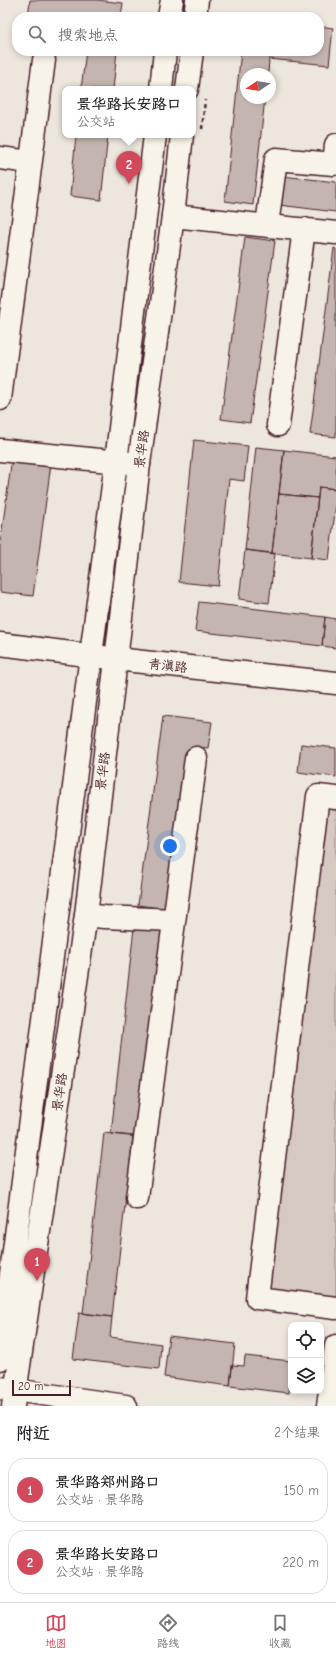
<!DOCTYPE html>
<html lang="zh">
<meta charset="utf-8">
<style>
:root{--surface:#fff;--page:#f2f2f2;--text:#202124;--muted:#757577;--line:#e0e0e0;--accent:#d1495b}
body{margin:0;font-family:"Comic Neue","LXGW WenKai TC",sans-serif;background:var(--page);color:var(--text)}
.controls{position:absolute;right:12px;bottom:12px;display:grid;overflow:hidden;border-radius:8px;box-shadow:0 2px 6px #0003}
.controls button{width:36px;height:36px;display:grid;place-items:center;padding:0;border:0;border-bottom:1px solid var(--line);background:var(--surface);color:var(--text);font:20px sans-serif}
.compass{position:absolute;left:240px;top:68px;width:36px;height:36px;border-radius:50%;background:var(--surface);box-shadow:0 2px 6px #0003;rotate:258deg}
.scale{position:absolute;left:12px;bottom:10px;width:59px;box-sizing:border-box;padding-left:4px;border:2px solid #4a1f2b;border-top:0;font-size:11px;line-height:14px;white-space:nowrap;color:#4a1f2b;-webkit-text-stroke:3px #f7f3e8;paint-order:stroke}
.you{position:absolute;left:170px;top:846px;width:14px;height:14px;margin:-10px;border:3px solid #fff;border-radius:50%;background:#1a73e8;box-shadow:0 0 0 6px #1a73e833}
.badge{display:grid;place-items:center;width:26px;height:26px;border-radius:50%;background:var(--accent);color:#fff;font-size:13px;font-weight:700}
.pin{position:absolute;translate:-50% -33px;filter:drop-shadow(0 1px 2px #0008)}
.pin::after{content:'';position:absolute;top:21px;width:14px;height:12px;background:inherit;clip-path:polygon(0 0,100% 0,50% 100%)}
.popup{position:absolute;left:62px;top:86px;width:134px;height:52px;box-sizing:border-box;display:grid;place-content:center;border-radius:8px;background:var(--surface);filter:drop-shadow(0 1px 3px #0005);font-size:13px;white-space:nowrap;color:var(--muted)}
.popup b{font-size:15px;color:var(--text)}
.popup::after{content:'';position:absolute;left:50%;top:100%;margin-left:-8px;border:8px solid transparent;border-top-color:var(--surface)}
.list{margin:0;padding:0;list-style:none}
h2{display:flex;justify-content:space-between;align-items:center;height:52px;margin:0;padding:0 16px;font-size:17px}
h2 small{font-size:13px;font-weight:400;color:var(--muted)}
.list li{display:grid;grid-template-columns:26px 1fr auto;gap:12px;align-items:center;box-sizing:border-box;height:64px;margin:0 8px 8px;padding:0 8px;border:1px solid var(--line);border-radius:16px}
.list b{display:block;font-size:15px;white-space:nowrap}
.list p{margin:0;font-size:13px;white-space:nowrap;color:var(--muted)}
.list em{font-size:13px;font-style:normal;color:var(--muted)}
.icon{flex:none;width:22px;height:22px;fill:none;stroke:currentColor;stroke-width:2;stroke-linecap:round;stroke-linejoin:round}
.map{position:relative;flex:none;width:336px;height:1406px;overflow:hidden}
.search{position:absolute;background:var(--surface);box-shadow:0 2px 6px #0003;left:12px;right:12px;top:12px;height:44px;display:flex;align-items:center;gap:10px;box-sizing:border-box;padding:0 14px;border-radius:16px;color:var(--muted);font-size:15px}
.sheet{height:196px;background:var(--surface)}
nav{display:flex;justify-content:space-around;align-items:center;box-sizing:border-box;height:56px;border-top:1px solid var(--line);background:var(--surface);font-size:11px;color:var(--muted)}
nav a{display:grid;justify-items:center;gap:2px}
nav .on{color:var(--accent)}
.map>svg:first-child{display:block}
.green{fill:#d5c9c2;stroke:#907476}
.building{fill:#c4b5b0;stroke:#4a1f2b}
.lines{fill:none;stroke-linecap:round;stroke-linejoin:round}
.minor-casing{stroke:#4a1f2b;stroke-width:25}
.major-casing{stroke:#4a1f2b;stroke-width:25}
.path{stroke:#4a1f2b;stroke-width:2.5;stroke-dasharray:4 3;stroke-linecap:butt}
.minor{stroke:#f7f3e8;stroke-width:22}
.major{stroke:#f7f3e8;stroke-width:22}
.labels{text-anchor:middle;stroke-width:3.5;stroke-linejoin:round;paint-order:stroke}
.street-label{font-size:13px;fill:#4a1f2b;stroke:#f7f3e8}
</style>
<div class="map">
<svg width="336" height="1406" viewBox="0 0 336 1406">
<rect width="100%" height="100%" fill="#ece6dd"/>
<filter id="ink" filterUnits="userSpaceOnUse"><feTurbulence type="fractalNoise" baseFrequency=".025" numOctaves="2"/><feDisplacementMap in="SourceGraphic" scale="8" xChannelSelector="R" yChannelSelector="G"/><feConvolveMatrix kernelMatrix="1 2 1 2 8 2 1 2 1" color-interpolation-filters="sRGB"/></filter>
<g filter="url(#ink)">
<!-- green -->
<path class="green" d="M 326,809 L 336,810 L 336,1297 L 267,1288 Z"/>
<!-- building -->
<path class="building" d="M 30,0 L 97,0 L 123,3 L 121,17 L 28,17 Z
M 319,26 L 333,28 L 329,65 L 269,59 L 268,74 L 246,74 L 246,98 L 265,98 L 253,205 L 225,201 L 241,51 L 319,51 Z
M 86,51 L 117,51 L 113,89 L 81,89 Z
M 76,135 L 108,135 L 101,200 L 70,196 Z
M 282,176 L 336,182 L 336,212 L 279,205 Z
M 245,237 L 275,241 L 250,423 L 221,419 Z
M 334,248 L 336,249 L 336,437 L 310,434 Z
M 194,440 L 248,446 L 244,481 L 229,479 L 218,586 L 179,582 Z
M 256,447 L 284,450 L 272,553 L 245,550 Z
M 284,450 L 336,456 L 336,489 L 319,487 L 318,498 L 279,494 Z
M 12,458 L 51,464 L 33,596 L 0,592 L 0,544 Z
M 319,487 L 336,489 L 336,504 L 329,560 L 311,558 Z
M 279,494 L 318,498 L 311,558 L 272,553 Z
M 245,550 L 275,554 L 269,603 L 239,599 Z
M 199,602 L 325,617 L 322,646 L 195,631 Z
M 325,617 L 336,619 L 336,648 L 322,646 Z
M 163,716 L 212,722 L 208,748 L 196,747 L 185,755 L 165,909 L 138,905 Z
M 301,744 L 336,748 L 336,777 L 298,772 Z
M 134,928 L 162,931 L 139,1137 L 111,1134 Z
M 104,1133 L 133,1136 L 112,1317 L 83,1313 Z
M 79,1313 L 112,1317 L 110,1337 L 161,1344 L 159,1369 L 73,1359 Z
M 169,1336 L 235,1344 L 230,1386 L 164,1377 Z
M 245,1356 L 291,1361 L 289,1393 L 230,1386 L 232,1365 L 244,1366 Z"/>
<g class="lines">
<defs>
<path id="minor" d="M 0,158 L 30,162
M 173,216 L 336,233
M 267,225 L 276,159 L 334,164 L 336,145
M 0,399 L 44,60
M 278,425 L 304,229
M 0,450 L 139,464
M 0,644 L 134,661 L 336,683
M 336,798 L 318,796 L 257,1298 L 336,1308
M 86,915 L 104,917 L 174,920
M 137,1198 L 196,758
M 0,1388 L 126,1406
M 328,1406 L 336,1346"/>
<path id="major" d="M 169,17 L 172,0
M 195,17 L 197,0
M 161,89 L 165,51
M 187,89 L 192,51
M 0,1359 L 116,462 L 155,135
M 13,1406 L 86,915 L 139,464 L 173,216 L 182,135"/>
</defs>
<!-- minor casing -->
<use href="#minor" class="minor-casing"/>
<!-- major casing -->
<use href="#major" class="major-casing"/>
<!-- path -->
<path class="path" d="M 202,129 L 205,100"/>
<!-- minor -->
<use href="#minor" class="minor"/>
<!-- major -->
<use href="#major" class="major"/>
</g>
</g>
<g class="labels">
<!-- street labels -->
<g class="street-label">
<text transform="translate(141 449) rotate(-82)" y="5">景华路</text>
<text transform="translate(168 665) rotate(6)" y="5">青滇路</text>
<text transform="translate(102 771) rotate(-83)" y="5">景华路</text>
<text transform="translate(59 1092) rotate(-82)" y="5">景华路</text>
</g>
</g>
</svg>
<div class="controls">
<button><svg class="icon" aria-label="locate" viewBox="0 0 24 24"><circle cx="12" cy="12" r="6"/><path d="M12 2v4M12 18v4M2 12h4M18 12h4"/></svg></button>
<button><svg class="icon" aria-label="layers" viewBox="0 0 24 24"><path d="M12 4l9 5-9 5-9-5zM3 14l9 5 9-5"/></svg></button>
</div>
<svg class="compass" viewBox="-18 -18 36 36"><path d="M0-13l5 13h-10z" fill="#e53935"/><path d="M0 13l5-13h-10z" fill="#757577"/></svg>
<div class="scale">20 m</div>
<div class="you"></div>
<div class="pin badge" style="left:37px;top:1281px">1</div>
<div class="pin badge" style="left:129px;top:184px">2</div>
<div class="popup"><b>景华路长安路口</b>公交站</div>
<div class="search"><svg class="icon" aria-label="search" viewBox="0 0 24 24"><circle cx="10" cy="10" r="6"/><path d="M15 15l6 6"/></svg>搜索地点</div>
</div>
<section class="sheet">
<h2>附近<small>2个结果</small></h2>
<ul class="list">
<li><span class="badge">1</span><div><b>景华路郑州路口</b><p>公交站 · 景华路</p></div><em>150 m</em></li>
<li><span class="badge">2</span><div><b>景华路长安路口</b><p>公交站 · 景华路</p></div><em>220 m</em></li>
</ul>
</section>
<nav>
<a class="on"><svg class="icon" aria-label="map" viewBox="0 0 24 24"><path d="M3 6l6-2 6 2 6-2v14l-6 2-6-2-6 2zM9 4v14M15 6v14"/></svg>地图</a>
<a><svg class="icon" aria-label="directions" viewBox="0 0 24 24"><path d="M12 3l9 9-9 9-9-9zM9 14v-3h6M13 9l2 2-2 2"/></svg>路线</a>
<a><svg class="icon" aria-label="saved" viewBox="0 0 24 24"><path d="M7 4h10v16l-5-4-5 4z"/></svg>收藏</a>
</nav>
